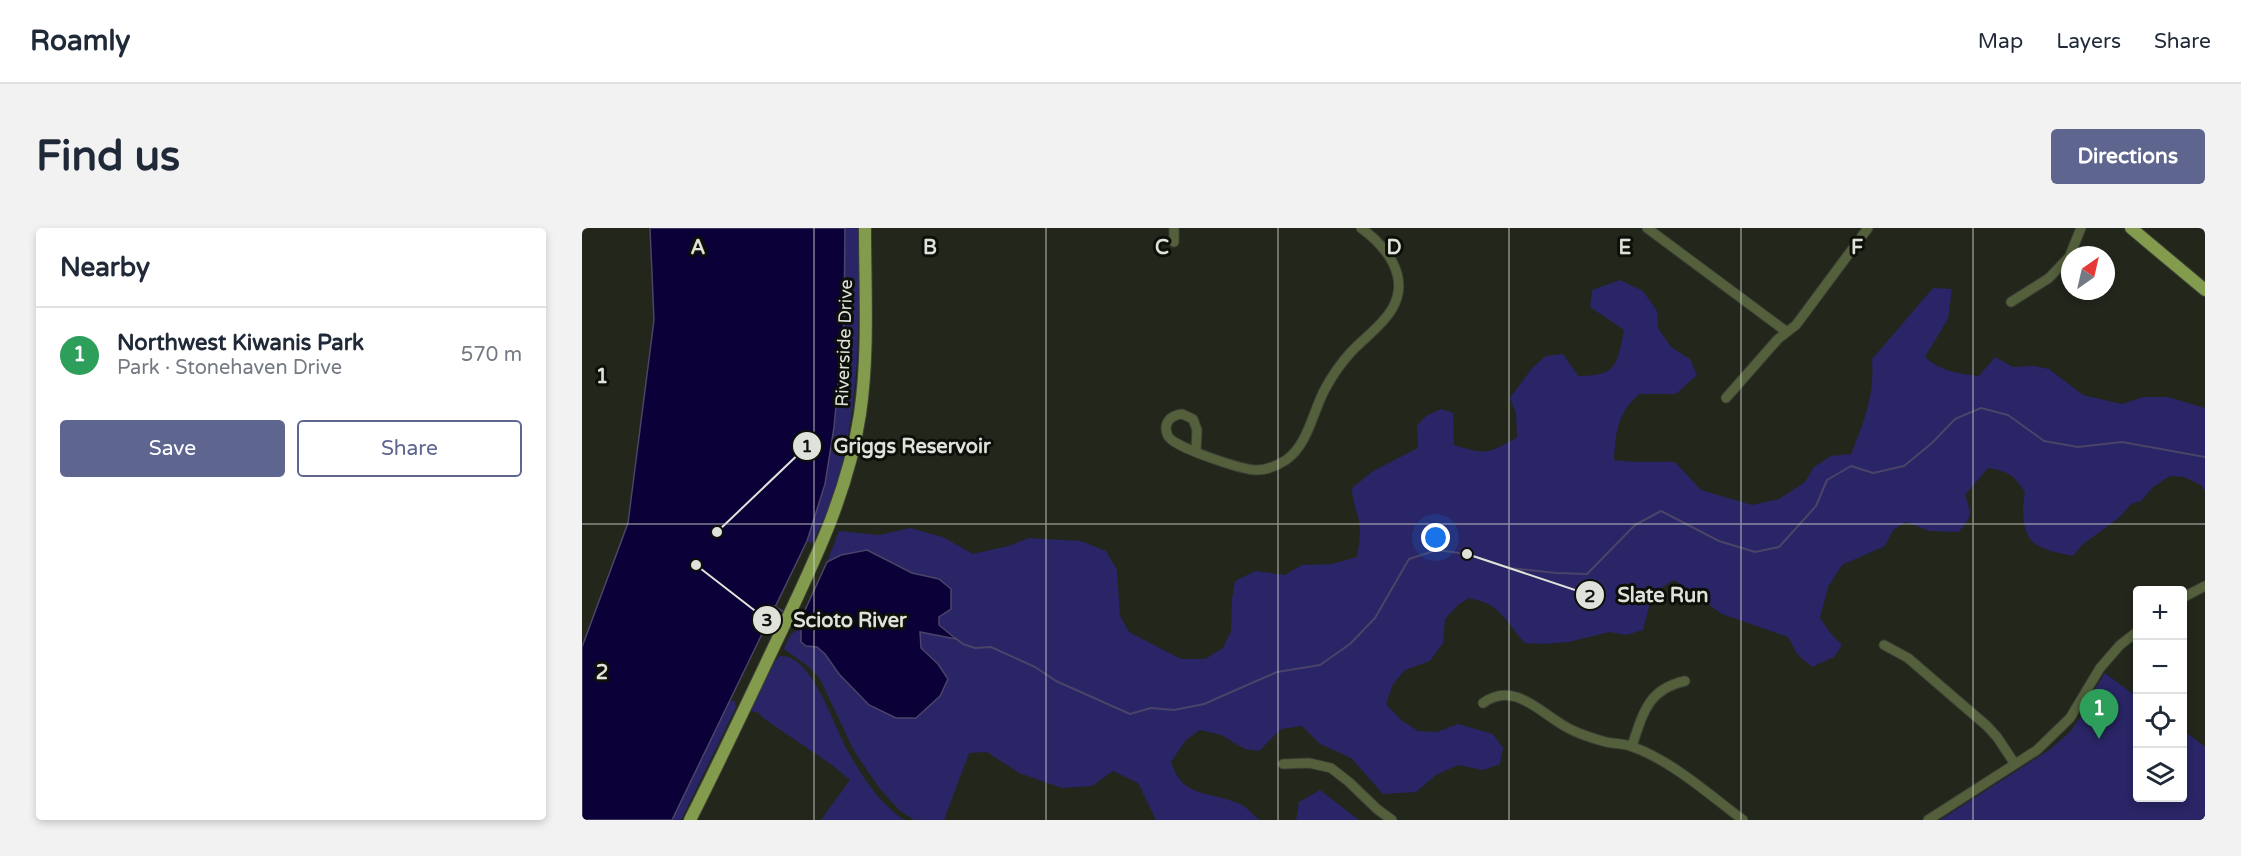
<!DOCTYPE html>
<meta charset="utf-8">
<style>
:root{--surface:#fff;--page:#f2f2f3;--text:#1f2937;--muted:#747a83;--line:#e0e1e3;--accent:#5e668f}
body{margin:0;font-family:"Varela Round",sans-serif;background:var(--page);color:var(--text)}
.controls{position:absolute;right:18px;bottom:18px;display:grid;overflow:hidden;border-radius:6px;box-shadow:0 3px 9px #0003}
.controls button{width:54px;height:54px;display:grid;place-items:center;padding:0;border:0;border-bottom:2px solid var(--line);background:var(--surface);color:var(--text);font:30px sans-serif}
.compass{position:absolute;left:1479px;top:18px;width:54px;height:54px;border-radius:50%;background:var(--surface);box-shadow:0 3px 9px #0003;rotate:34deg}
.you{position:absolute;left:854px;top:310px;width:21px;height:21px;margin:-15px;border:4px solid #fff;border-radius:50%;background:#1a73e8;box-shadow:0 0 0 9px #1a73e833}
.badge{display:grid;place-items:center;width:39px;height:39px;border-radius:50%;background:var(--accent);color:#fff;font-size:20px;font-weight:700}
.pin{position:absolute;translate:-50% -50px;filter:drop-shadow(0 2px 3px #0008)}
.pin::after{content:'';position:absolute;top:32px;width:21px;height:18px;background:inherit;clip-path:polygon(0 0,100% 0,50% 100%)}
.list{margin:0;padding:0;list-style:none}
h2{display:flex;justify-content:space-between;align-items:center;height:78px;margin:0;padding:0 24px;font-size:26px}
h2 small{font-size:20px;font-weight:400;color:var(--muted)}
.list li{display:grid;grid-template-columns:39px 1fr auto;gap:18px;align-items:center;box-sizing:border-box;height:96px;padding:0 24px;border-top:2px solid var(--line)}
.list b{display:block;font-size:22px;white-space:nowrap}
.list p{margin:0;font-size:20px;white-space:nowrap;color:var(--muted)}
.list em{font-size:20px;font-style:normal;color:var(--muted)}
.actions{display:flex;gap:12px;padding:18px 24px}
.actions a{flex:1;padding:14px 0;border:2px solid var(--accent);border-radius:6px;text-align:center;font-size:21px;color:var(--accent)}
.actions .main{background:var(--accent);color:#fff}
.icon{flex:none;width:33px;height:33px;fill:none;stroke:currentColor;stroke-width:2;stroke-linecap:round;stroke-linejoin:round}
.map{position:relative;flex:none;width:1623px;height:592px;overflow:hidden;border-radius:6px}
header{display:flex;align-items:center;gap:36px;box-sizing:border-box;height:84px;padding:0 30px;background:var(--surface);border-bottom:2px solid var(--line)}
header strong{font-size:28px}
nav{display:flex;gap:33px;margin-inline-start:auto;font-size:21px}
.intro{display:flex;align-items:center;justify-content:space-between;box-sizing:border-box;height:144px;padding:0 36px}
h1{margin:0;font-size:42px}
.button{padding:15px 27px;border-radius:6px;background:var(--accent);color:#fff;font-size:21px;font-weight:700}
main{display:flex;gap:36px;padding:0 36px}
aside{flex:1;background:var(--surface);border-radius:6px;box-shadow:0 3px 9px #0003}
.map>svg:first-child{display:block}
.green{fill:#292566}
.water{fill:#0b0037;stroke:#4b4468;stroke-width:1.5}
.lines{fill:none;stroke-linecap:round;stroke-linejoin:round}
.stream{stroke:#4b4468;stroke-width:2}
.minor-casing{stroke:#3c4036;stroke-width:11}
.major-casing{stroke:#3c4036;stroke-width:14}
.minor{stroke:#54603c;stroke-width:9}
.major{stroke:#829b4d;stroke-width:12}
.grid{fill:none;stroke:#dfe2da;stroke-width:1.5;stroke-opacity:0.55}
.labels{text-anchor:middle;stroke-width:6;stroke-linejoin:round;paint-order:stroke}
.street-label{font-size:18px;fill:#dfe2da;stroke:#0d0f09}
.grid-label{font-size:20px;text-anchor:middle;font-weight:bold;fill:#dfe2da;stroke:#0d0f09;stroke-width:6;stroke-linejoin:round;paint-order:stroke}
.leader{fill:none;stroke:#dfe2da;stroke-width:2}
.callout-dot{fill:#dfe2da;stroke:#0d0f09;stroke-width:2}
.mark-label{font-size:18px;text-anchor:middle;font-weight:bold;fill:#111}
.callout-label{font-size:20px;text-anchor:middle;font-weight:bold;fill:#dfe2da;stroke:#0d0f09;stroke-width:6;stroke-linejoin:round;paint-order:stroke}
</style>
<header>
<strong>Roamly</strong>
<nav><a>Map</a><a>Layers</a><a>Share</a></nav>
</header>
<div class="intro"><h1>Find us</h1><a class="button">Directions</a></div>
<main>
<aside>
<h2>Nearby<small></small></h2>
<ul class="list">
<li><span class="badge" style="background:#2e9e5b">1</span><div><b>Northwest Kiwanis Park</b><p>Park · Stonehaven Drive</p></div><em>570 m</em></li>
</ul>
<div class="actions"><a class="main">Save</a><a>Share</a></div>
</aside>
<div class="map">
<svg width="1623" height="592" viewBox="0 0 1623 592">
<rect width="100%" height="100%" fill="#22261b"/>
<!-- green -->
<path class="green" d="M 263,0 L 277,0 C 277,104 281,220 230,315 L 225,313 L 243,256 L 252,199 L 262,93 Z
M 1038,52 L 1061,63 L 1075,83 L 1076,100 L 1089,119 L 1108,131 L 1115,147 L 1094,166 L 1057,166 C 1035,187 1034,202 1032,232 C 1053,235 1072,233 1093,234 L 1119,262 L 1170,277 L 1197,271 L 1223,254 L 1232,239 L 1249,228 L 1269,226 C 1282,195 1293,165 1290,131 L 1351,60 L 1370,61 L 1366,91 L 1343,129 C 1360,144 1375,145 1397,148 L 1413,129 L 1431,139 L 1452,138 L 1467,141 L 1501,167 L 1540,176 L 1561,169 L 1586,169 L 1623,180 L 1623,263 L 1619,257 L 1602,249 L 1588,248 L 1571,259 L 1559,273 L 1549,276 L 1538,289 L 1500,317 L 1491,328 C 1479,325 1460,323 1451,314 C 1439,303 1440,279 1443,264 C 1432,247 1426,243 1406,240 L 1383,267 C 1390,286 1390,290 1376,304 L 1347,303 L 1324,294 L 1311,302 L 1303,318 L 1260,337 L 1246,359 L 1238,390 L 1249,406 L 1260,417 L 1252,429 L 1230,439 L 1215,426 L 1206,409 L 1140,386 L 1092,352 C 1065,367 1069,376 1061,402 L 1044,407 L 1027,404 L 987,414 L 961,416 L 943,415 C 931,403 922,384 906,376 C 901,373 893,372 887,370 L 877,376 L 863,391 L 861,415 L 848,433 L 823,442 L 811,456 L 804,476 L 819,492 L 836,503 L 855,504 L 876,496 L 911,506 L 921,520 L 918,536 L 901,542 L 876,537 L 854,547 L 834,564 L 801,566 L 769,530 L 738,516 L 720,498 L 699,501 L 677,523 L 663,521 L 639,507 L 618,502 L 604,512 L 589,534 C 601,572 628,562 658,576 C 665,579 671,587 677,592 L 574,592 L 556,555 L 531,543 L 510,558 L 480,560 L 437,545 L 405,524 L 387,525 L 362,592 L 332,592 L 317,582 L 298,561 L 272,523 L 238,451 L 226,438 L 202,421 C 205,412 209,403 219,401 L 219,413 C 225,419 231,417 238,421 C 246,427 252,438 257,446 L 356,436 L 339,420 L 338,403 L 373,410 L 356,397 L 358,388 L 369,381 L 357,351 L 330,345 L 285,322 L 259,327 L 245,334 L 257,303 L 297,307 L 328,300 L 361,309 L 391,326 L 426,318 L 447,310 L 499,313 L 524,323 L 535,342 L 538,388 L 547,404 L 599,431 L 623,431 L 641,420 L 649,403 L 650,371 L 653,353 L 673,343 L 703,347 L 720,337 L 750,336 L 775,329 C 777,316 780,302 776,289 C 773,278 770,271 770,260 L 791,243 L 836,220 L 835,197 L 844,188 L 859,181 L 871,185 L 872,217 C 904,227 907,226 935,209 L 934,186 L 928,170 L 950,140 L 964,128 L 981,126 L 996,148 C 1035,148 1035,137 1042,102 L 1008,79 L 1010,62 Z
M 198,428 C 231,426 253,502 267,525 C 281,550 298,576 322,592 L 239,592 L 268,552 L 250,537 L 181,490 L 177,485 L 168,483 L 193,433 Z
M 1523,445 L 1555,469 L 1556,570 L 1600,570 L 1601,502 L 1623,519 L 1623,592 L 1358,592 L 1467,522 L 1488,504 L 1501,485 L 1511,464 Z
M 147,473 L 153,473 L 154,479 L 99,592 L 90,592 Z
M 738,562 L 777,592 L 714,592 L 717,574 Z"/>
<!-- water -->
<path class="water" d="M 68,0 L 263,0 L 262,93 L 252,199 L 243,256 L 225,313 L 90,592 L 0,592 L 0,419 L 46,295 L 72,92 Z
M 285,322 L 330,345 L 357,351 L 369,361 L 369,381 L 357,389 L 357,397 L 374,411 L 338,404 L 339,420 L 356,436 L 366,451 L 358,468 L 334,490 L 314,490 L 287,477 L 257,446 L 243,426 L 235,419 L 224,418 L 219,414 L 219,391 L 245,334 L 259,327 Z"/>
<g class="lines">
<!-- stream -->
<path class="stream" d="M 192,378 L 202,384
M 210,388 L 216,391 L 222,391
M 373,410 L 381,416 L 393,420 L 409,419 L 453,439 L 474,453 L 548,486 L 569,480 L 592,482 L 622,476 L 695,444 L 738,437 L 768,416 L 793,390 L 827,331 L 855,322 L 885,326 L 927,340 L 974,345 L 1005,346 L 1053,297 L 1079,283 L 1137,313 L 1173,324 L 1197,319 L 1234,278 L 1245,252 L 1269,238 L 1291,245 L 1322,238 L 1350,215 L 1373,191 L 1399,180 L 1426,187 L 1462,213 L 1496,219 L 1540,214 L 1623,229"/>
<defs>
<path id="minor" d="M 592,0 L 592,14
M 1065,0 L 1205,104
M 1488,27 L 1499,0
M 1429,74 L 1467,50 L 1488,28
M 1144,170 L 1196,111 L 1214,97 L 1286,0
M 614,223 L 615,202 L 611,191 L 600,186 C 589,187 580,195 586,208 C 591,219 660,242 674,242 C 684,242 695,238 704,232 C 726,217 731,183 743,161 C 750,148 759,135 769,124 C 782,110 800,98 810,81 C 829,49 804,18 779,0
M 1600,370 L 1623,358
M 1302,417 L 1326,430 L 1405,498 L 1415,509 L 1433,536
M 901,475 C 934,451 961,489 990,502 C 1000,507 1013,511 1024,514 C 1033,516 1043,515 1051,519 C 1090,533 1128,567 1161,592
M 1050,518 C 1061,485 1066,461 1103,453
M 701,536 L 727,535 L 749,540 L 767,554 L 795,581 L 810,592
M 1346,592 L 1455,522 L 1488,490 L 1518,440 L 1538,417 L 1556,403"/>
<path id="major" d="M 1549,0 L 1623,62
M 108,592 C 139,531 168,469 197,408 C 231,336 266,266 278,186 C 287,125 283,62 283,0"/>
</defs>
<!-- minor casing -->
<use href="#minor" class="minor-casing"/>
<!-- major casing -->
<use href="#major" class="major-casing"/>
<!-- minor -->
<use href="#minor" class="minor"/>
<!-- major -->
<use href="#major" class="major"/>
</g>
<!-- grid -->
<path class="grid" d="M 232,0 L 232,592M 464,0 L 464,592M 696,0 L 696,592M 927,0 L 927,592M 1159,0 L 1159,592M 1391,0 L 1391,592M 0,296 L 1623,296"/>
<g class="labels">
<!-- street labels -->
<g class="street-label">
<text transform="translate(262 115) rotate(-88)" y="6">Riverside Drive</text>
</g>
</g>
<g class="grid-label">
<text x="116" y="26">A</text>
<text x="348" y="26">B</text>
<text x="580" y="26">C</text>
<text x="812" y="26">D</text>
<text x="1043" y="26">E</text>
<text x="1275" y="26">F</text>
<text x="20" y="155">1</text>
<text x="20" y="451">2</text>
</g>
<!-- callouts -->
<path class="leader" d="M135 304L225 218M885 326L1008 367M114 337L185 392"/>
<g class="callout-dot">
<circle cx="135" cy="304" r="6"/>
<circle cx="885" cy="326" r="6"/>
<circle cx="114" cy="337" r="6"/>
<circle cx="225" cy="218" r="15"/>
<circle cx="1008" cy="367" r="15"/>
<circle cx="185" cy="392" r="15"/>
</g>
<g class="mark-label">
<text x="225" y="224">1</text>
<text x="1008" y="374">2</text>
<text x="185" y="398">3</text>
</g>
<g class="callout-label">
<text x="330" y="225">Griggs Reservoir</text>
<text x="1081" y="374">Slate Run</text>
<text x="268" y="399">Scioto River</text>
</g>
</svg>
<div class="controls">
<button>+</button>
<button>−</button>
<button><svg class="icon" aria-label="locate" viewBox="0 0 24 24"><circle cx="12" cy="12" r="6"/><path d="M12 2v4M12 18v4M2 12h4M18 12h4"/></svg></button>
<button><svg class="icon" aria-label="layers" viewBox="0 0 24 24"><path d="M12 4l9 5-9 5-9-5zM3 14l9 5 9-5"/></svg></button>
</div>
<svg class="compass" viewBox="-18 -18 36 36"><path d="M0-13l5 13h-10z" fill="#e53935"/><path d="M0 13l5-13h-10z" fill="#747a83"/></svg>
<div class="you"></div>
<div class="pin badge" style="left:1517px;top:511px;background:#2e9e5b">1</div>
</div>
</main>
